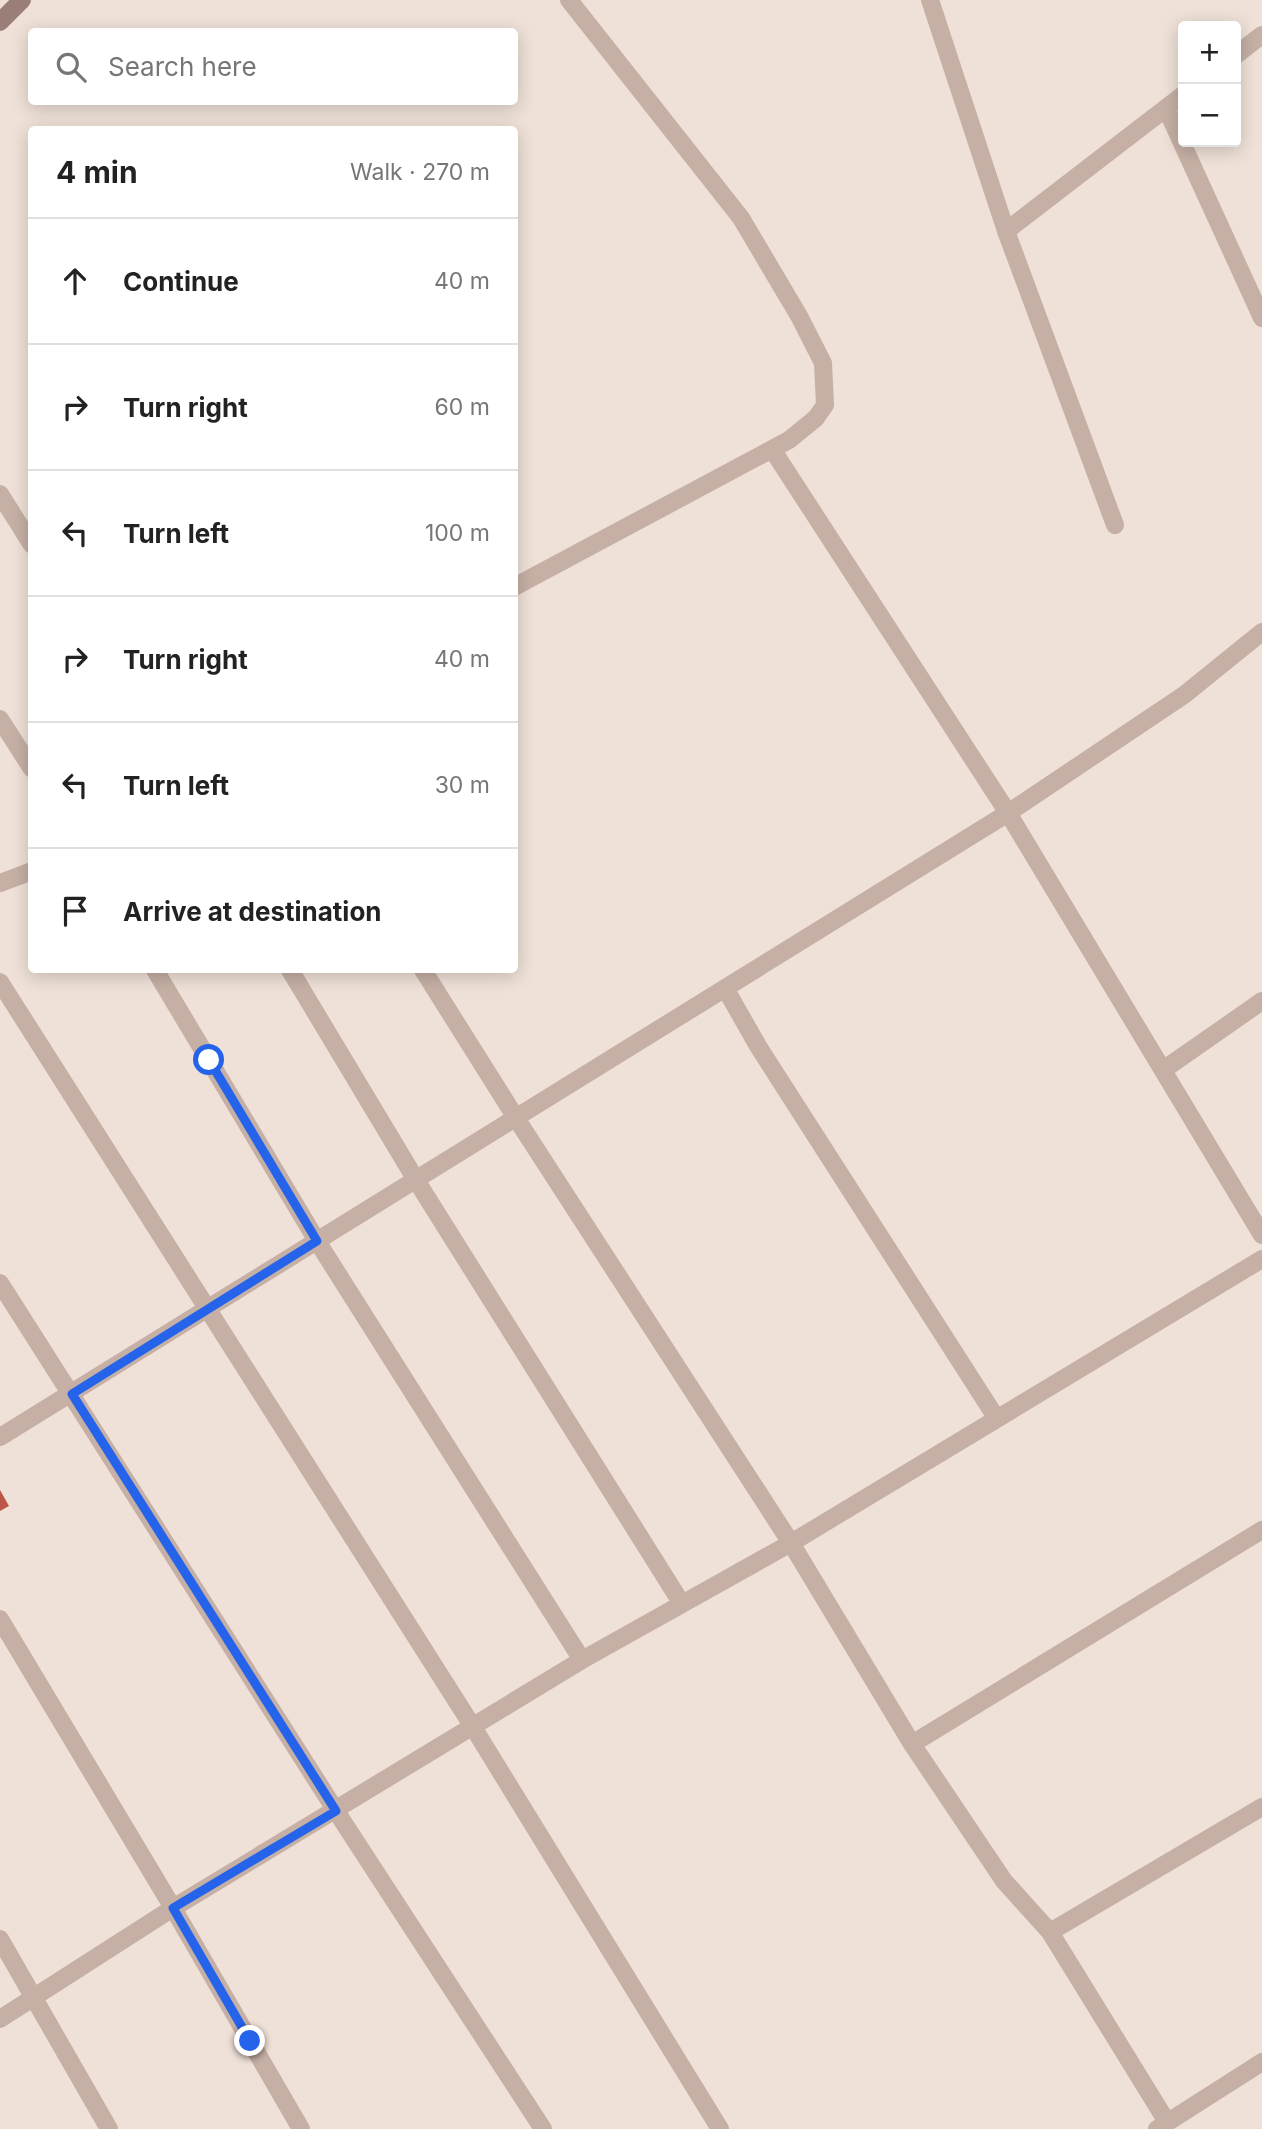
<!DOCTYPE html>
<meta charset="utf-8">
<style>
:root{--surface:#fff;--page:#f6f6f6;--text:#222;--muted:#767676;--line:#e0e0e0}
body{margin:0;font-family:Inter,sans-serif;background:var(--page);color:var(--text)}
.controls{position:absolute;right:21px;top:21px;display:grid;overflow:hidden;border-radius:7px;box-shadow:0 4px 18px #0003}
.controls button{width:63px;height:63px;display:grid;place-items:center;padding:0;border:0;border-bottom:2px solid var(--line);background:var(--surface);color:var(--text);font:35px sans-serif}
.stop{position:absolute;width:21px;height:21px;margin:-16px;border:5px solid #2563eb;border-radius:50%;background:#fff}
.stop.end{background:#2563eb;border-color:#fff;box-shadow:0 2px 7px #0008}
.list{margin:0;padding:0;list-style:none}
h2{display:flex;justify-content:space-between;align-items:center;height:91px;margin:0;padding:0 28px;font-size:30px}
h2 small{font-size:23px;font-weight:400;color:var(--muted)}
.list li{display:grid;grid-template-columns:46px 1fr auto;gap:21px;align-items:center;box-sizing:border-box;height:126px;padding:0 28px;border-top:2px solid var(--line)}
.list b{display:block;font-size:26px;white-space:nowrap}
.list em{font-size:23px;font-style:normal;color:var(--muted)}
.icon{flex:none;width:38px;height:38px;fill:none;stroke:currentColor;stroke-width:2;stroke-linecap:round;stroke-linejoin:round}
.map{position:relative;flex:none;width:1262px;height:2129px;overflow:hidden}
.search{position:absolute;background:var(--surface);box-shadow:0 4px 18px #0003;left:28px;top:28px;width:490px;height:77px;display:flex;align-items:center;gap:18px;box-sizing:border-box;padding:0 24px;border-radius:7px;color:var(--muted);font-size:26px}
.panel{position:absolute;background:var(--surface);box-shadow:0 4px 18px #0003;left:28px;top:126px;width:490px;height:847px;border-radius:7px}
.map>svg:first-child{display:block}
.building{fill:#be5647}
.lines{fill:none;stroke-linecap:round;stroke-linejoin:round}
.minor{stroke:#c6b0a5;stroke-width:18}
.secondary{stroke:#997f77;stroke-width:18}
.route{stroke:#2563eb;stroke-width:9}
</style>
<div class="map">
<svg width="1262" height="2129" viewBox="0 0 1262 2129">
<rect width="100%" height="100%" fill="#efe1d8"/>
<!-- building -->
<path class="building" d="M 0,1490 L 9,1506 L 0,1511 Z"/>
<g class="lines">
<!-- minor -->
<path class="minor" d="M 930,0 L 1006,231 L 1115,525
M 1236,55 L 1262,35
M 1166,108 L 1262,318
M 1006,231 L 1183,95
M 772,449 L 1008,813 L 1262,1235
M 0,494 L 32,545
M 514,587 L 789,440 L 816,418 L 825,405 L 823,363 L 799,316 L 741,218 L 569,0
M 0,719 L 32,769
M 0,883 L 32,871
M 155,970 L 317,1241 L 582,1660
M 290,970 L 416,1180 L 682,1604
M 423,970 L 516,1118 L 791,1543 L 912,1744 L 1004,1881 L 1050,1932 L 1167,2122
M 0,982 L 473,1727 L 720,2129
M 725,988 L 758,1046 L 997,1419
M 1163,1070 L 1262,1001
M 0,1283 L 336,1811 L 543,2129
M 0,1437 L 1008,813 L 1184,695 L 1262,632
M 0,1619 L 173,1908 L 301,2129
M 912,1744 L 1262,1530
M 1050,1932 L 1262,1807
M 0,1939 L 109,2129
M 0,2019 L 173,1908 L 582,1660 L 791,1543 L 1262,1259
M 1157,2129 L 1262,2062"/>
<!-- secondary -->
<path class="secondary" d="M 0,22 L 22,0"/>
</g>
<g class="lines">
<!-- route -->
<path class="route" d="M 209,1060 L 317,1241 L 72,1394 L 336,1811 L 173,1908 L 250,2041"/>
</g>
</svg>
<div class="controls">
<button>+</button>
<button>−</button>
</div>
<div class="stop" style="left:209px;top:1060px"></div>
<div class="stop end" style="left:250px;top:2041px"></div>
<div class="search"><svg class="icon" aria-label="search" viewBox="0 0 24 24"><circle cx="10" cy="10" r="6"/><path d="M15 15l6 6"/></svg>Search here</div>
<section class="panel">
<h2>4 min<small>Walk · 270 m</small></h2>
<ul class="list">
<li><svg class="icon" aria-label="ahead" viewBox="0 0 24 24"><path d="M12 20V5M6 11l6-6 6 6"/></svg><div><b>Continue</b></div><em>40 m</em></li>
<li><svg class="icon" aria-label="right" viewBox="0 0 24 24"><path d="M7 20v-9h11M14 6l5 5-5 5"/></svg><div><b>Turn right</b></div><em>60 m</em></li>
<li><svg class="icon" aria-label="left" viewBox="0 0 24 24"><path d="M17 20v-9H6M10 6l-5 5 5 5"/></svg><div><b>Turn left</b></div><em>100 m</em></li>
<li><svg class="icon" aria-label="right" viewBox="0 0 24 24"><path d="M7 20v-9h11M14 6l5 5-5 5"/></svg><div><b>Turn right</b></div><em>40 m</em></li>
<li><svg class="icon" aria-label="left" viewBox="0 0 24 24"><path d="M17 20v-9H6M10 6l-5 5 5 5"/></svg><div><b>Turn left</b></div><em>30 m</em></li>
<li><svg class="icon" aria-label="arrive" viewBox="0 0 24 24"><path d="M6 21V4h12l-3 4 3 4H6"/></svg><div><b>Arrive at destination</b></div></li>
</ul>
</section>
</div>
